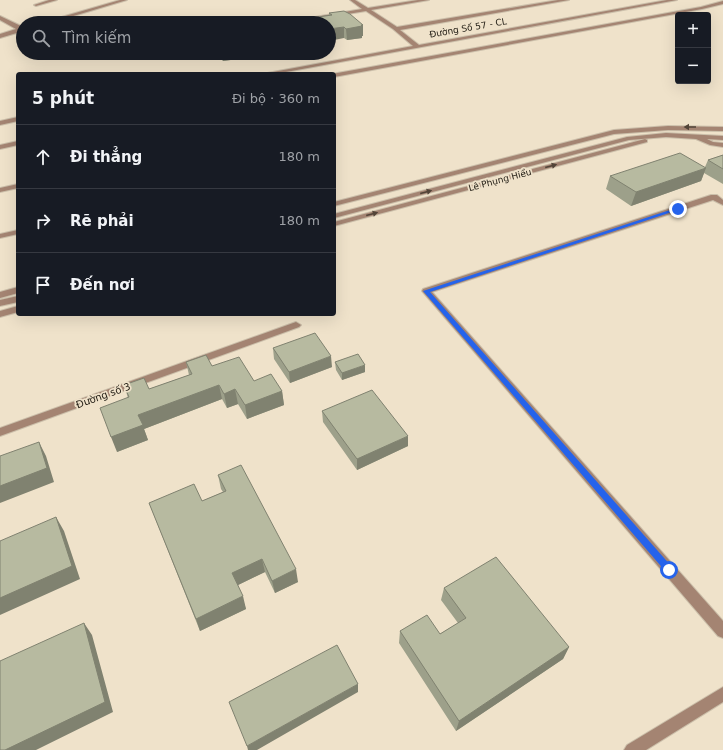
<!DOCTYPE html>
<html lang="vi">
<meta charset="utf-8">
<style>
:root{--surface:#171b24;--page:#20242c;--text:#f1f3f6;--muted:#9ea1a6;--line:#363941}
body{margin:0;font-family:"DejaVu Sans",sans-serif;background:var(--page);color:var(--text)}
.controls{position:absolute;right:12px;top:12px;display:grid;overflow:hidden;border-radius:4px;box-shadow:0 4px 16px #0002}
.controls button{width:36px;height:36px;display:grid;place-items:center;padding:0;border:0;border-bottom:1px solid var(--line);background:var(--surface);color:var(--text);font:20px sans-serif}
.stop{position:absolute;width:12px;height:12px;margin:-9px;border:3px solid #2563eb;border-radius:50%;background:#fff}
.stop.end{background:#2563eb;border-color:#fff;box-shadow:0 1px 4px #0008}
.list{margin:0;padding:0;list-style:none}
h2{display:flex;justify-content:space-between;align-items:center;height:52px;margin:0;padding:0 16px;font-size:17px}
h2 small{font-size:13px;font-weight:400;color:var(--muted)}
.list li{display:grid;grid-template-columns:26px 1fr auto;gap:12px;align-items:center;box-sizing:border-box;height:64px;padding:0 16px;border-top:1px solid var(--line)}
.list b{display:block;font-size:15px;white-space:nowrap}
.list em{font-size:13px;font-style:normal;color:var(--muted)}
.icon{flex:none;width:22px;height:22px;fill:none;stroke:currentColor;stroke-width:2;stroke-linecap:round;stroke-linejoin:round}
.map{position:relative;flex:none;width:723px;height:750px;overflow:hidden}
.search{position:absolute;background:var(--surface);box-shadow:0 4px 16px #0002;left:16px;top:16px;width:320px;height:44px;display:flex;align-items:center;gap:10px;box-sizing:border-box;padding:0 14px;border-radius:22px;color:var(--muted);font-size:15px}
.panel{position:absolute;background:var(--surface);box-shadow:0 4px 16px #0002;left:16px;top:72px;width:320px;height:244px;border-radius:4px}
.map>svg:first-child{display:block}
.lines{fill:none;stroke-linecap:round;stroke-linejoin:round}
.minor-casing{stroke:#cbbfaa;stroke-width:2}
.minor{fill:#a48472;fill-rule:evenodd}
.wall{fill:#9da08a}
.shaded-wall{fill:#808270}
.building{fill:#b7baa0;stroke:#808270}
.oneway{fill:#524438}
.route{fill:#2563eb}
.labels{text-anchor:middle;stroke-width:3.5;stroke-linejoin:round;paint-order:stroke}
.far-street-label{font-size:9px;fill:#262118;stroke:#efe2ca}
.street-label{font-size:10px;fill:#262118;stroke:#efe2ca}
</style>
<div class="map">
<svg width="723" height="750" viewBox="0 0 723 750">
<rect width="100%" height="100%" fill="#efe2ca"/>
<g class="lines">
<defs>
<path id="minor" d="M 49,0 L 57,0 L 36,6 L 34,5 Z
M 120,0 L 127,0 L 50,23 L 41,23 Z
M 350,0 L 355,0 L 368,8 L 418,0 L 429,0 L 371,10 L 397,27 L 558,0 L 569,0 L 400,30 L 419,45 L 667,0 L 677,0 L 275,74 L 262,74 L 413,46 L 393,29 L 366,11 L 293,23 L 280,23 L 362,9 Z
M 723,1 L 723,4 L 702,9 L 334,77 L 334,74 L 332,74 L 701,7 Z
M 0,16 L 23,27 L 23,33 L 20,32 L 0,38 L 0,34 L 16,29 L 0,20 Z
M 18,117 L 18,121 L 0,125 L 0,121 Z
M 668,126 L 723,127 L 723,131 L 668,130 L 614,134 L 334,206 L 334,202 L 614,130 Z
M 666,133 L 723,136 L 723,140 L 707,139 L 713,142 L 723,143 L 723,147 L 710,145 L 696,139 L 666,137 L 629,140 L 334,218 L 334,214 L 627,137 Z
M 645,139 L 647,140 L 647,142 L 334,226 L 334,222 Z
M 18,141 L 18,145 L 0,149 L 0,145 Z
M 18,184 L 18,188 L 0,192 L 0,188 Z
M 711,195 L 717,195 L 723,200 L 723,205 L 713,200 L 432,292 L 723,621 L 723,638 L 718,636 L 422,291 L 423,289 Z
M 18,230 L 18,234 L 0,238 L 0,234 Z
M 18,287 L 18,293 L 0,298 L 0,292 Z
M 18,296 L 18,302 L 0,306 L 0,300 Z
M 18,306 L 18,312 L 0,317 L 0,311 Z
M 296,322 L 301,325 L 299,327 L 0,436 L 0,428 Z
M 723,687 L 723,702 L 646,750 L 624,750 L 627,745 Z"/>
</defs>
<!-- minor casing -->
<use href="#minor" class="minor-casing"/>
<!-- minor -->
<use href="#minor" class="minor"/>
</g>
<!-- wall -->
<path class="wall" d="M 329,13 L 363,25 L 363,36 L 362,36 L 362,38 L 347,40 L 344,38 L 329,16 Z
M 213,53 L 261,53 L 237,57 L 238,59 L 223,61 L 221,59 L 217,60 Z
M 723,155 L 723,184 L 704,173 L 701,181 L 631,206 L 606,189 L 610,176 L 705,167 L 708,160 Z
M 273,348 L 332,367 L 290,383 L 274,359 Z
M 186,362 L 212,366 L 282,391 L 284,405 L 247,419 L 238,404 L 227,408 L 222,399 L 144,429 L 148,440 L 117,452 L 128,398 L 124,385 L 149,389 L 189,375 Z
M 335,362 L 365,372 L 342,380 L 336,370 Z
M 322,411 L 408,446 L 357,470 L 323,422 Z
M 218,475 L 298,582 L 275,593 L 265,572 L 238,585 L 246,609 L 200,631 L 149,503 L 202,501 L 223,492 L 221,489 Z
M 444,588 L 569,647 L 563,659 L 456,731 L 399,643 L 400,631 L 440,634 L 458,623 L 441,600 Z"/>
<!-- shaded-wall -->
<path class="shaded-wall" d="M 363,25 L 363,36 L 362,36 L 362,38 L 347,40 L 346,29 Z
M 344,27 L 344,38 L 329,41 L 329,29 Z
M 216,53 L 220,53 L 221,59 L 217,60 Z
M 221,53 L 261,53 L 237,57 L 238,59 L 223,61 Z
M 275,53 L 286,53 L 275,55 Z
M 706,168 L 701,181 L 631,206 L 636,192 Z
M 331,356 L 332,367 L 290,383 L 289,372 Z
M 365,365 L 365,372 L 342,380 L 342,373 Z
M 219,385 L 222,399 L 144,429 L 148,440 L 117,452 L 111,437 L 138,415 Z
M 235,389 L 238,404 L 227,408 L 224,394 Z
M 282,391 L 284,405 L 247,419 L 245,405 Z
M 408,436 L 408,446 L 357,470 L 357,459 Z
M 39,442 L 46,456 L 54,482 L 0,503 L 0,486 Z
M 56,517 L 64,531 L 80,579 L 0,615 L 0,598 Z
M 262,559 L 265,572 L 236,586 L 232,573 Z
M 296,569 L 298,582 L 275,593 L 272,581 Z
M 243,596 L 246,609 L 200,631 L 196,619 Z
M 84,623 L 92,635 L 113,712 L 36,750 L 5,750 Z
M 569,647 L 563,659 L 456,731 L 459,721 Z
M 358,684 L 358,692 L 257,750 L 248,750 L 247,746 Z"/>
<!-- building -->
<path class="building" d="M 344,11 L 350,14 L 363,25 L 361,25 L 362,26 L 346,29 L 344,27 L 329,29 L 329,23 L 275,23 L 332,15 L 329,13 Z
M 680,153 L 706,168 L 636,192 L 610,176 Z
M 723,155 L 723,169 L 708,160 Z
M 315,333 L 331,356 L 289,372 L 273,348 Z
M 358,354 L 365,365 L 342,373 L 335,362 Z
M 206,355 L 212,366 L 239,357 L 254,381 L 271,374 L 282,391 L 245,405 L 235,389 L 224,394 L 219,385 L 138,415 L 143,425 L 111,437 L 100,408 L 129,397 L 124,385 L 144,378 L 149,389 L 192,374 L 186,362 Z
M 372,390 L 408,436 L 357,459 L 322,411 Z
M 39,442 L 47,468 L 0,486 L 0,456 Z
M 241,465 L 296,569 L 272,581 L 262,559 L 232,573 L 243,596 L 196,619 L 149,503 L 194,484 L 202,501 L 226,491 L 218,475 Z
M 56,517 L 72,566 L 0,598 L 0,541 Z
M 496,557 L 569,647 L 459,721 L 400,631 L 427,615 L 440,634 L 466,618 L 444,588 Z
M 84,623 L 105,702 L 5,750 L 0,750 L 0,661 Z
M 337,645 L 358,684 L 247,746 L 229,702 Z"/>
<!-- one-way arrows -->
<defs><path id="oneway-solid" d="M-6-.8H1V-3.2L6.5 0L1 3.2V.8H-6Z"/></defs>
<g class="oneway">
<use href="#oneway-solid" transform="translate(690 127) rotate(180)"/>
<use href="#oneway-solid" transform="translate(551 166) rotate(-15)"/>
<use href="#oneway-solid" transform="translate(426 192) rotate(-15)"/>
<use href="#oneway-solid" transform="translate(372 214) rotate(-15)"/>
</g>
<!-- route -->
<path class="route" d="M 676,208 L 681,209 L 430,292 L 672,567 L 673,570 L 669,573 L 666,572 L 423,291 Z"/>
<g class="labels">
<!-- far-street labels -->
<g class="far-street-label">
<text transform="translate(468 28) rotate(-10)" y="3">Đường Số 57 - CL</text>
<text transform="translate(500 180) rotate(-15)" y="3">Lê Phụng Hiểu</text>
</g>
<!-- street labels -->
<g class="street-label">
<text transform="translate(103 395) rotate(-20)" y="4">Đường số 3</text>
</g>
</g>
</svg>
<div class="controls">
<button>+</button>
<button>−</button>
</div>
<div class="stop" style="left:669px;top:570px"></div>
<div class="stop end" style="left:678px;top:209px"></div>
<div class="search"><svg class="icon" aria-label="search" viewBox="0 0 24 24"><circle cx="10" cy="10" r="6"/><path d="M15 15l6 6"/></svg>Tìm kiếm</div>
<section class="panel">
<h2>5 phút<small>Đi bộ · 360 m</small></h2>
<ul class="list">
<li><svg class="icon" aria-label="ahead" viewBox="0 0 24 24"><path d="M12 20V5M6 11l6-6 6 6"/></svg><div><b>Đi thẳng</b></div><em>180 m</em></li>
<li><svg class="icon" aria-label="right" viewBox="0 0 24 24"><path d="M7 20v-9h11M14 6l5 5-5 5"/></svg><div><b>Rẽ phải</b></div><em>180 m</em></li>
<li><svg class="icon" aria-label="arrive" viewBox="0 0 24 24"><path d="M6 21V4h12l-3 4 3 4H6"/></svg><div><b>Đến nơi</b></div></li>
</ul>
</section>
</div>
